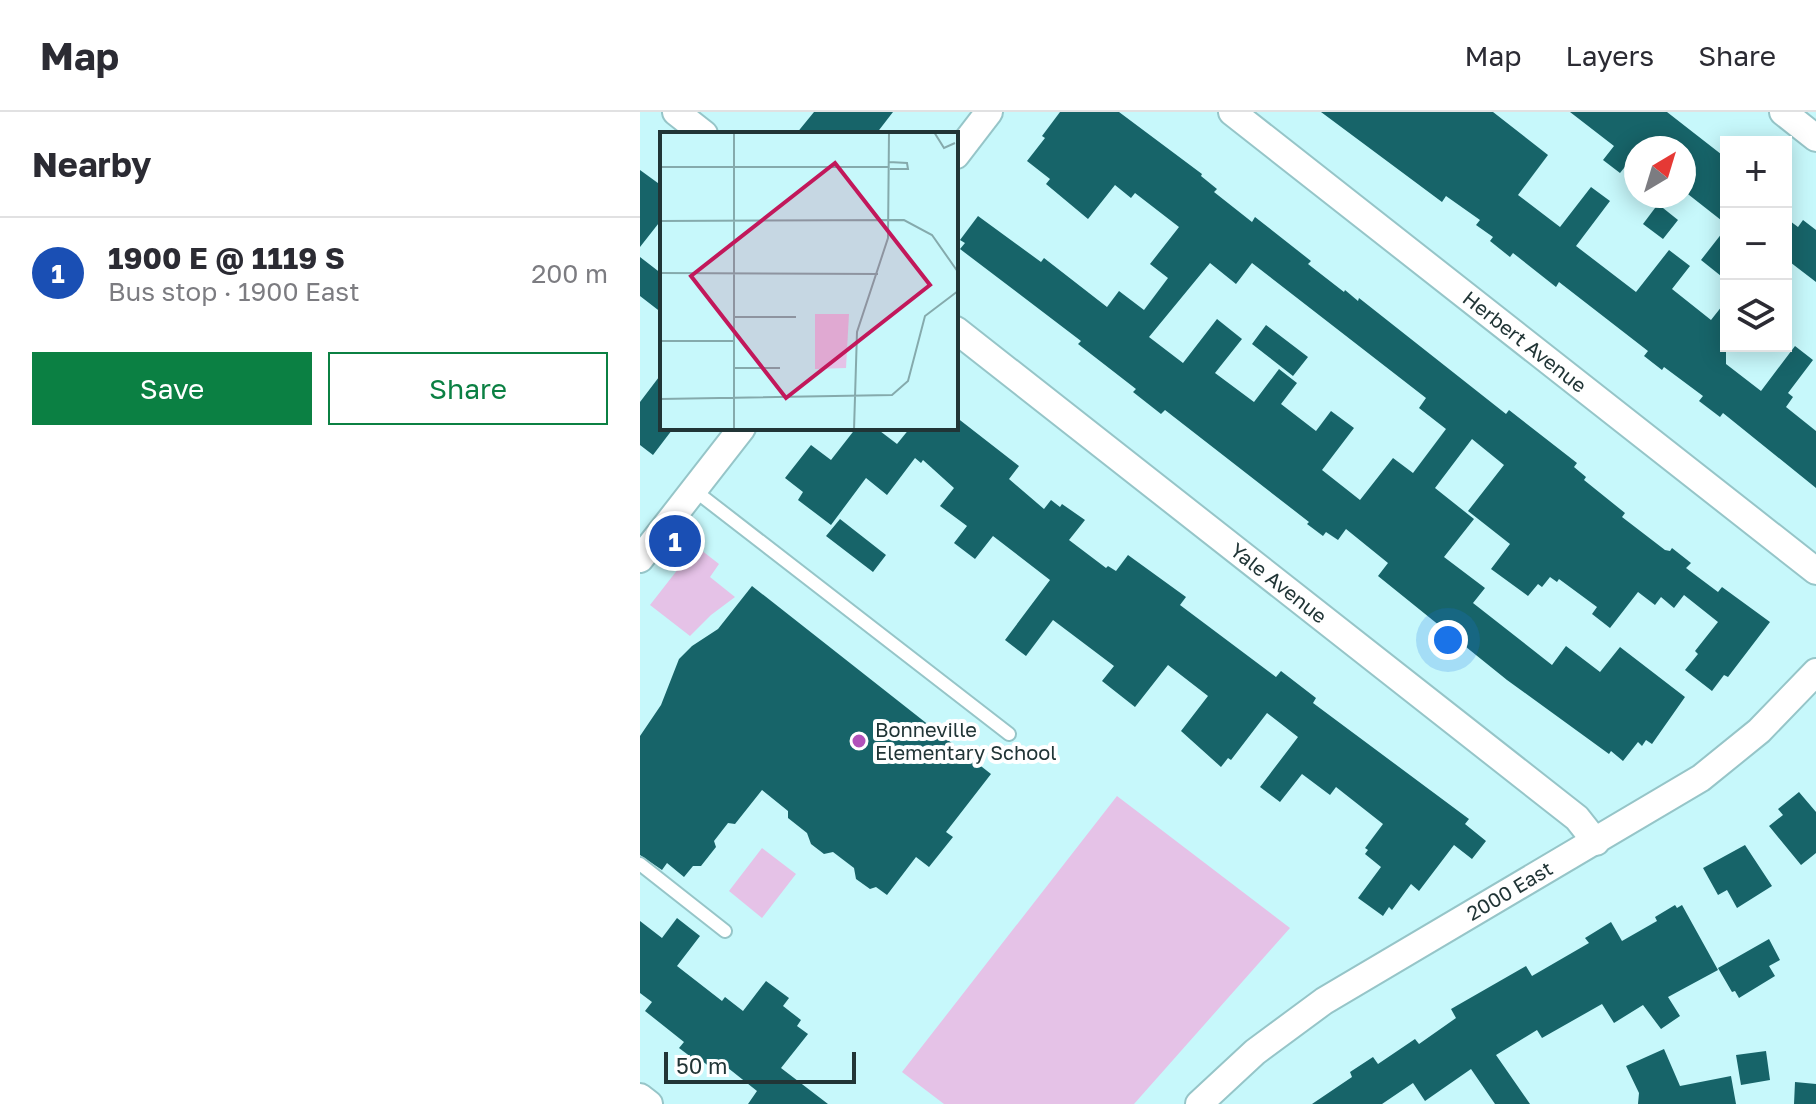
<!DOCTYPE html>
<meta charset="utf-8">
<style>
:root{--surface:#fff;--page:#f7f7f7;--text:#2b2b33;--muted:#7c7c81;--line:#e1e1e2;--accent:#0b8043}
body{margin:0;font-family:"Golos Text",sans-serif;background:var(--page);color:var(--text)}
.controls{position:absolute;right:24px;top:24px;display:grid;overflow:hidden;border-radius:0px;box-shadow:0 4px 20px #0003}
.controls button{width:72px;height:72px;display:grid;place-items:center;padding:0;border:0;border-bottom:2px solid var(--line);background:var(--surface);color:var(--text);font:40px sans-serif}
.compass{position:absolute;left:984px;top:24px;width:72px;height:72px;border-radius:50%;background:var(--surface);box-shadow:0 4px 20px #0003;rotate:38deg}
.scale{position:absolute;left:24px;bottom:20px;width:192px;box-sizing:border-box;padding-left:8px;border:4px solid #213536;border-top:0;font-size:22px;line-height:28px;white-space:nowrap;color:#213536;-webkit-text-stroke:6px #fff;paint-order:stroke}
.you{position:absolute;left:808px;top:528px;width:28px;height:28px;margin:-20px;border:6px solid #fff;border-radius:50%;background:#1a73e8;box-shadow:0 0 0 12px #1a73e833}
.badge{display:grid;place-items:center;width:52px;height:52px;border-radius:50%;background:var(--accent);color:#fff;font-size:26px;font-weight:700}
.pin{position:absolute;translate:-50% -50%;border:4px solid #fff;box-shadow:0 2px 8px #0006}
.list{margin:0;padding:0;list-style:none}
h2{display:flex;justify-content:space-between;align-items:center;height:104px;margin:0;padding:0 32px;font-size:34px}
h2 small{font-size:26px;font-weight:400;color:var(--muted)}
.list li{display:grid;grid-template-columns:52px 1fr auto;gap:24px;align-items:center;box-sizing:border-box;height:112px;padding:0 32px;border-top:2px solid var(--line)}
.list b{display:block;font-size:30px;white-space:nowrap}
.list p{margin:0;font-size:26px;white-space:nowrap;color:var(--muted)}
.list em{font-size:26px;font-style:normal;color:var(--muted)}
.actions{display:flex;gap:16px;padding:24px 32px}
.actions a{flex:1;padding:18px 0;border:2px solid var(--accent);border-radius:0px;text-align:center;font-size:28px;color:var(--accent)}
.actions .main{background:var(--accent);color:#fff}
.icon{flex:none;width:44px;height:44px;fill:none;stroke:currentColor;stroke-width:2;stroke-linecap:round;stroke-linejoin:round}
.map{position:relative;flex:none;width:1176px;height:992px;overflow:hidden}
header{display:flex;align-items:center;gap:48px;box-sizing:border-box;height:112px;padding:0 40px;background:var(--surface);border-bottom:2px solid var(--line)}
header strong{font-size:38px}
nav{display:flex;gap:44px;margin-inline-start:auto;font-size:28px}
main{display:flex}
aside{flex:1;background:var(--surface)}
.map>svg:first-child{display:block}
.green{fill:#e5c2e7}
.building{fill:#176469;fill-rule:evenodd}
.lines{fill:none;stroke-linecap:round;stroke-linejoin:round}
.lane-casing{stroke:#96c5c8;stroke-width:16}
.street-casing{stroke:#96c5c8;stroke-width:30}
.lane{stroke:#fff;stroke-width:12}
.street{stroke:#fff;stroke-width:26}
.poi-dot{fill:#b151ba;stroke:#fff;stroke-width:3}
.labels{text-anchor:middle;stroke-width:8;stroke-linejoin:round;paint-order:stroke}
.street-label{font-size:20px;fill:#213536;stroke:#fff}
.poi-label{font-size:20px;fill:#213536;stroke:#fff;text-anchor:start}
.inset-road{fill:none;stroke:#85aaac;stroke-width:2}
.view{fill:#c2185b;fill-opacity:0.15;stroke:#c2185b;stroke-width:4}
.inset-edge{fill:none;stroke:#213536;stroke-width:4}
</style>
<header>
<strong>Map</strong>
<nav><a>Map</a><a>Layers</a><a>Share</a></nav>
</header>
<main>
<aside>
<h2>Nearby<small></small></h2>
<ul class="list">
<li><span class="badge" style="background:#1a4fb4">1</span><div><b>1900 E @ 1119 S</b><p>Bus stop · 1900 East</p></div><em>200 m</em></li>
</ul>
<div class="actions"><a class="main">Save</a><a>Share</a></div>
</aside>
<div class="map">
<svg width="1176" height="992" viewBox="0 0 1176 992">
<rect width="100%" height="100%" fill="#c7f8fb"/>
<!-- green -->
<path class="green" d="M 56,434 L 79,452 L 70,465 L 95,485 L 71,503 L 50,524 L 10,493 Z
M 477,684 L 650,816 L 494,992 L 304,992 L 262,960 Z
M 122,736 L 156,762 L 122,806 L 89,779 Z"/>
<!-- building -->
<path class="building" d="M 174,0 L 253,0 L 236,22 L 156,22 Z
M 420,0 L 479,0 L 562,62 L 561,64 L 577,77 L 574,80 L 612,110 L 615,105 L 671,149 L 668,152 L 704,180 L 705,178 L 718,189 L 719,186 L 866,302 L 869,298 L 937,351 L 934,355 L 946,365 L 944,368 L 985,401 L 982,405 L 1025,438 L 1030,439 L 1032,436 L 1051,451 L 1046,456 L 1078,480 L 1082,475 L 1130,510 L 1088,565 L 1084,563 L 1072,579 L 1045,558 L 1058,542 L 1055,539 L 1078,510 L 1044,483 L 1034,496 L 1021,485 L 1015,493 L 998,480 L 970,516 L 952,502 L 957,495 L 919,467 L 917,470 L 910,465 L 902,475 L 898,472 L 888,484 L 851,457 L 870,432 L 828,399 L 864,353 L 832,327 L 795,376 L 834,407 L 804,445 L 845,476 L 833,491 L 912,553 L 926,534 L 960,560 L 980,535 L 1045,585 L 1012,632 L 1006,628 L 1002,634 L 998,630 L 983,649 L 971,639 L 969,642 L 867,568 L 738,464 L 748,451 L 706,417 L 698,428 L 686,420 L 683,424 L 667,412 L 669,410 L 525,298 L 521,302 L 493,280 L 496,277 L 438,232 L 441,229 L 320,137 L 325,131 L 320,128 L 338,104 L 401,150 L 404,146 L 467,195 L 479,179 L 504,198 L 528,166 L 510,152 L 539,115 L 495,81 L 491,86 L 475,73 L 448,107 L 406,72 L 410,67 L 387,49 L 405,26 L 402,24 ZM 570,151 L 596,172 L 612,151 L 786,286 L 779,296 L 806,317 L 773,361 L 753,346 L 720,388 L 682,358 L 714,316 L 691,299 L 676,319 L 641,292 L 657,271 L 639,257 L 614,290 L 575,261 L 602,227 L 577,207 L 543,251 L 509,225 Z
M 681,0 L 853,0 L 908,43 L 878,83 L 920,115 L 951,75 L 970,89 L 936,134 L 996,180 L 1029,138 L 1050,154 L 1032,177 L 1071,208 L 1086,189 L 1086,252 L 1121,279 L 1155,234 L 1173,248 L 1148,281 L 1153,285 L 1146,295 L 1176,319 L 1176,376 L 1083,301 L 1080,305 L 1059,289 L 1063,284 L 1024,255 L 1022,258 L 1004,244 L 1008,239 L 919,170 L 916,175 L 873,141 L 870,145 L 850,129 L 853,125 L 836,113 L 840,108 L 806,84 L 802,90 Z
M 930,0 L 1027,0 L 1086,46 L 1086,112 L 1044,79 L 1044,36 L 996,36 L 996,41 L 980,61 L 963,48 L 974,34 Z
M 0,58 L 22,74 L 22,107 L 0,135 Z
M 1018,92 L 1038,108 L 1023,127 L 1003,112 Z
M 1146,106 L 1158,115 L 1163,108 L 1176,118 L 1176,170 L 1146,147 Z
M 1086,116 L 1086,168 L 1061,148 Z
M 0,145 L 22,162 L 22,201 L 0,184 Z
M 626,213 L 668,245 L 653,264 L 612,232 Z
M 22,261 L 22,316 L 32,318 L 13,343 L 0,333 L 0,290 Z
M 316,305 L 379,354 L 369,367 L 404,397 L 411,388 L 420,395 L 422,392 L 445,408 L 429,428 L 466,456 L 468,454 L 476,459 L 488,443 L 546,485 L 540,493 L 636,565 L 641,559 L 676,586 L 673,591 L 829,707 L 825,712 L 846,729 L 832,747 L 814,733 L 779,779 L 771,772 L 752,798 L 749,795 L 743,804 L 718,786 L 741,755 L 725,742 L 728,738 L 725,736 L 743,712 L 696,675 L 690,683 L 662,662 L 640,690 L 620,675 L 658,625 L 627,601 L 591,648 L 588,646 L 581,655 L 541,619 L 568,584 L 528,553 L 495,595 L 462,569 L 474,554 L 413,508 L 386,544 L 365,528 L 410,468 L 353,424 L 335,447 L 314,431 L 327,414 L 300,394 L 314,376 L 283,348 L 281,351 L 275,346 L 247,383 L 226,366 L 191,413 L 158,388 L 163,380 L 145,366 L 171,333 L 191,348 L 216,316 L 236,316 L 257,332 L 270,316 L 316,316 Z
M 200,407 L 246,443 L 233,460 L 186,424 Z
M 112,474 L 351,662 L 306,720 L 313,725 L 289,755 L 276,745 L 247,783 L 236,775 L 230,777 L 216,767 L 214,756 L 193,740 L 184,742 L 171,732 L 167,721 L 148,706 L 148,699 L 122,678 L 95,712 L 88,711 L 74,729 L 76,735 L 61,754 L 53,754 L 44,765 L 27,751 L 22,758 L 0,743 L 0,624 L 21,593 L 39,547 L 52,534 L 78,517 Z
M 1159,680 L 1176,700 L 1176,741 L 1161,753 L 1129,714 L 1143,703 L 1138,697 Z
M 1105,733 L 1132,774 L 1097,796 L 1087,778 L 1078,783 L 1063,756 Z
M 1035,793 L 1037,796 L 1042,793 L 1078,858 L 1028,885 L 1040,904 L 1021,917 L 1003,893 L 974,911 L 962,892 L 902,926 L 897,918 L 856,943 L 890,992 L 855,992 L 831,957 L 785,989 L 773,971 L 742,992 L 672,992 L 712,965 L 710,960 L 733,945 L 738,952 L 775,927 L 779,932 L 816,906 L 811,897 L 886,854 L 892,864 L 949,831 L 945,826 L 971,810 L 982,829 L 1017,809 L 1015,805 Z
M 37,806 L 60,824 L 37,854 L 82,889 L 85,885 L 103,899 L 126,869 L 149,886 L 143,894 L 161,908 L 157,914 L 168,922 L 141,956 L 188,992 L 108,992 L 117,979 L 78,948 L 71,956 L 61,948 L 59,951 L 39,936 L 44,930 L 5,899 L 12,890 L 0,881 L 0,809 L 22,826 Z
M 1129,827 L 1140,848 L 1129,854 L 1135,864 L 1099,886 L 1095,879 L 1092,880 L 1078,856 Z
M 1024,937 L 1040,974 L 1091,964 L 1096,992 L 998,992 L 999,981 L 986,954 Z
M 1126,939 L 1130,968 L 1101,973 L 1096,943 Z
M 1155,970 L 1176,972 L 1176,992 L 1154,992 Z"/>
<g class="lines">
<defs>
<path id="lane" d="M 54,378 L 369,622
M 0,752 L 85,819"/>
<g id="street">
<path d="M 36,0 L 64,22"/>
<path id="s1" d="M 592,0 L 1176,459"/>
<path d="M 1143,0 L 1176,26"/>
<path d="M 316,43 L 349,0"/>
<path id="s2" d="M 316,218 L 937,706 L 956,730"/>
<path d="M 0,447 L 102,316"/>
<path d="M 0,985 L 9,992"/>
<path id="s3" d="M 559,992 L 615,940 L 684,889 L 1061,666 L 1119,619 L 1176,560"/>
</g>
</defs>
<!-- lane casing -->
<use href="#lane" class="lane-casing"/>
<!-- street casing -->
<use href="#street" class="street-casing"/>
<!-- lane -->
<use href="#lane" class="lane"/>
<!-- street -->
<use href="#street" class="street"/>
</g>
<!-- markers -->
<circle class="poi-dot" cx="219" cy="629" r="8"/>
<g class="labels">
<!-- street labels -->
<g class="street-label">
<text dy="7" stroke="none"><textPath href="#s1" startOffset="372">Herbert Avenue</textPath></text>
<text dy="7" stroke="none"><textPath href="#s2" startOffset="410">Yale Avenue</textPath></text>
<text dy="7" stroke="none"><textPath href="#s3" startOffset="378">2000 East</textPath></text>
</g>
<!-- poi labels -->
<g class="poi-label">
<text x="235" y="625">Bonneville<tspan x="235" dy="23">Elementary School</tspan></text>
</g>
</g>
<!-- overview -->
<g transform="translate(20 20)">
<rect width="298" height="298" fill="#c7f8fb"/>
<path d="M 155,182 L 189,182 L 186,236 L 155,237 Z" fill="#e5c2e7"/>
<path class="inset-road" d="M 274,0 L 284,16 L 295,11M 229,30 L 247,31 L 248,37 L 230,37M 0,35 L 229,35M 0,89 L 244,88 L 272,103 L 298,140M 0,141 L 218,142M 74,185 L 136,185M 0,209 L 74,209M 74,236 L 120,236M 0,267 L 232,263 L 248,249 L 265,184 L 298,159M 74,298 L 74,0M 194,298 L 197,200 L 228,106 L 229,0"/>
<path class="view" d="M 175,31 L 270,153 L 126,266 L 31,144 Z"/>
<rect width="298" height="298" class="inset-edge"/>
</g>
</svg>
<div class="controls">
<button>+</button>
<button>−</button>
<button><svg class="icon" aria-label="layers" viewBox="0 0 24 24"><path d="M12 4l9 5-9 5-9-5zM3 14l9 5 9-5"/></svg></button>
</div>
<svg class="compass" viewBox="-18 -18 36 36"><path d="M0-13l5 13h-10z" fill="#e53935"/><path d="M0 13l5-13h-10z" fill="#7c7c81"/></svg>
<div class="scale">50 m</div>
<div class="you"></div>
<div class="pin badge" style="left:35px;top:429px;background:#1a4fb4">1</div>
</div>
</main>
